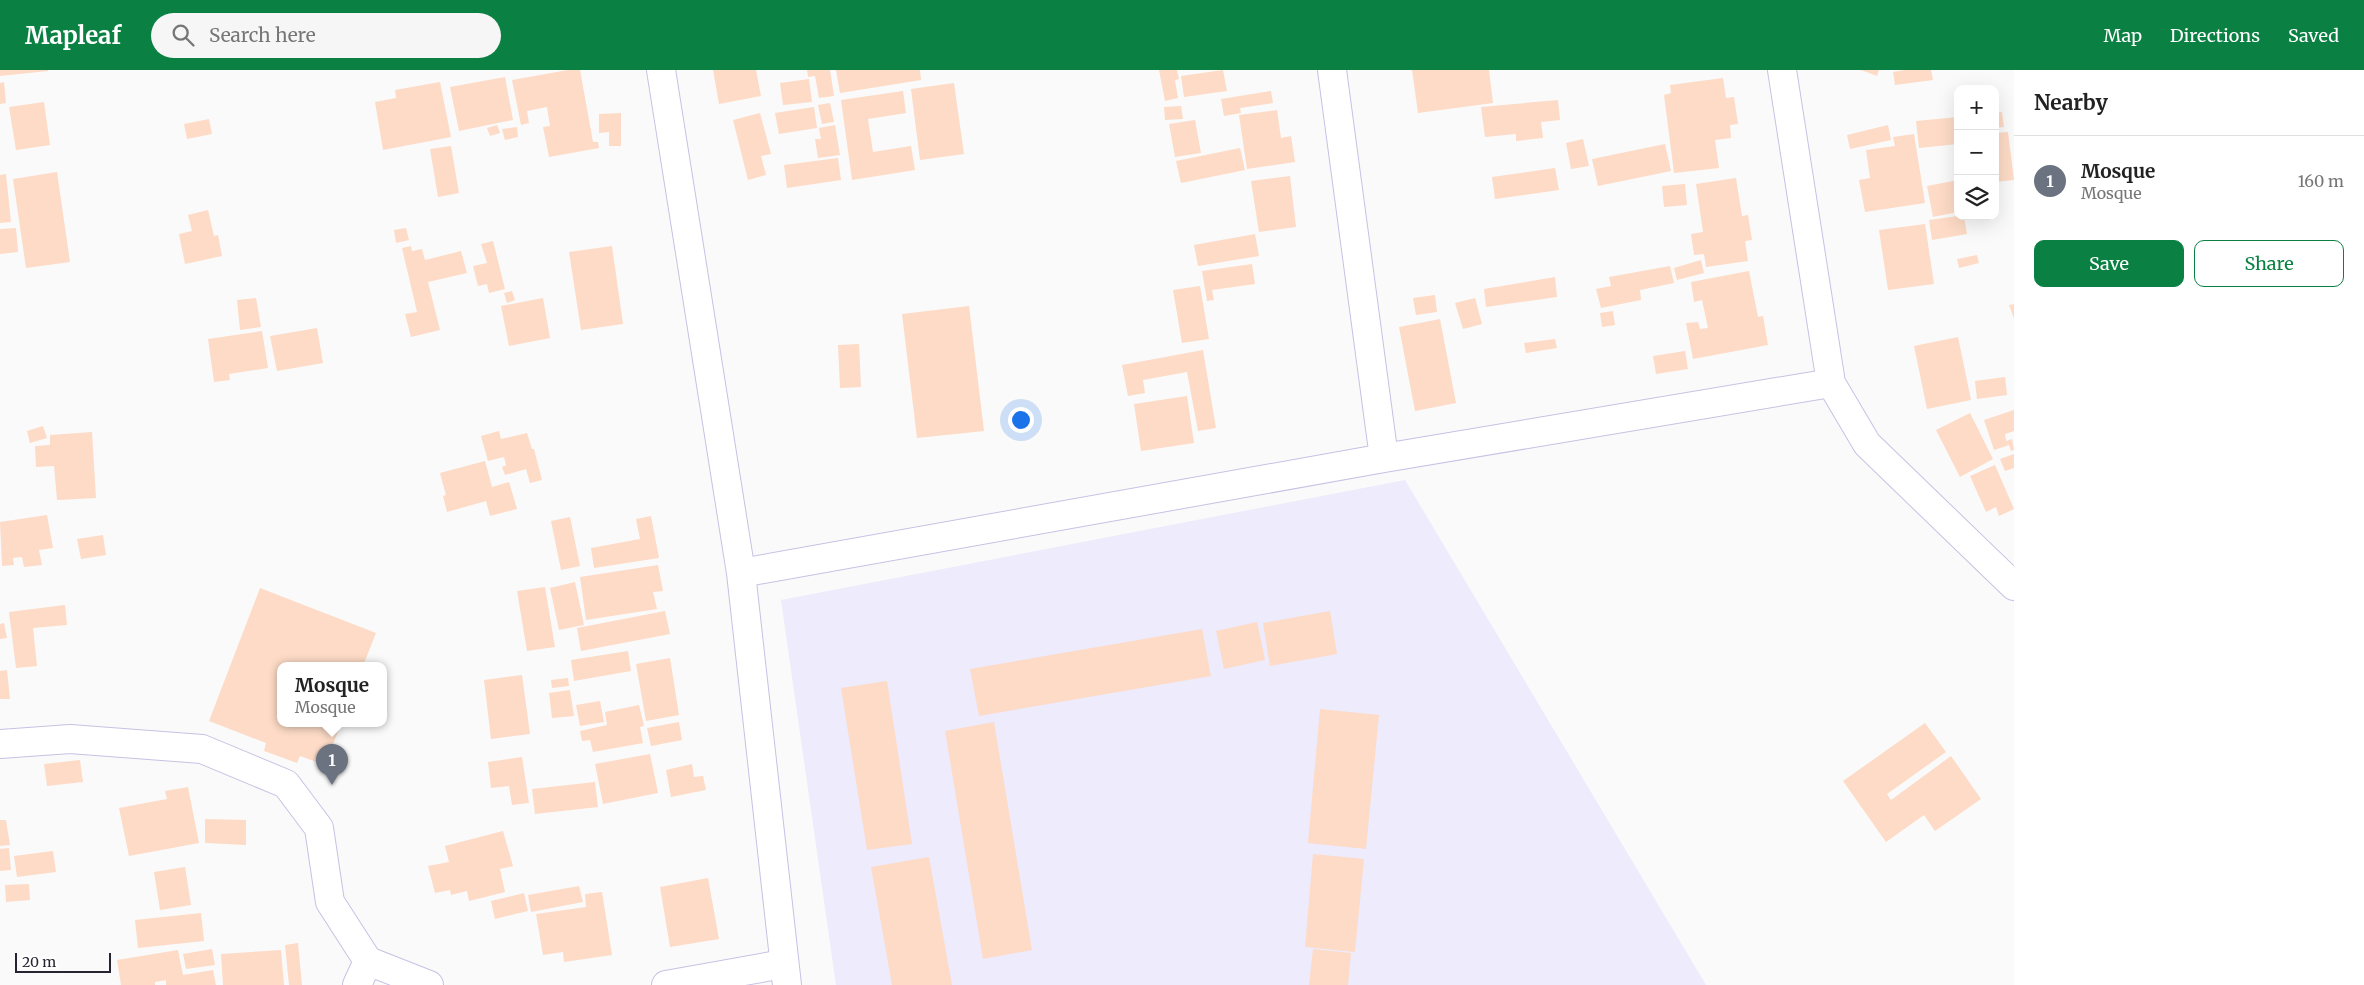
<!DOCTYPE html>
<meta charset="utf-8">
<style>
:root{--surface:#fff;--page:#f6f6f6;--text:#222;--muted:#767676;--line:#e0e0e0;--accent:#0b8043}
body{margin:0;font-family:Merriweather,serif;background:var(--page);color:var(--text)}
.controls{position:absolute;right:15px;top:15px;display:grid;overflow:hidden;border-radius:10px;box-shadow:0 5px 20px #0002}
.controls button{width:45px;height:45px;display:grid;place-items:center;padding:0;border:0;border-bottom:1px solid var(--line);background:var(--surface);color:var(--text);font:25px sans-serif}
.scale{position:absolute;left:15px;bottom:12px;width:96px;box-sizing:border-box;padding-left:5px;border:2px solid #252431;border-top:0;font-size:14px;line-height:18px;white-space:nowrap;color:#252431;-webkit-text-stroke:4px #fff;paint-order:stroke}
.you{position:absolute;left:1020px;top:349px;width:18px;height:18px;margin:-12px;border:4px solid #fff;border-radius:50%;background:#1a73e8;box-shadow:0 0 0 8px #1a73e833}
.badge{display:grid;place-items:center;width:32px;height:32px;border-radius:50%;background:var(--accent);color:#fff;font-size:16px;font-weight:700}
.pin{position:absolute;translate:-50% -41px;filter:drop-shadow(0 1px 2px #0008)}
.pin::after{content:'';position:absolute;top:26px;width:18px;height:15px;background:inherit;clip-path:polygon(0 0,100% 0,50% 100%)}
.popup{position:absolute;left:277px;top:592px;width:110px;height:65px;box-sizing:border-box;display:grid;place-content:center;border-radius:10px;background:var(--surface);filter:drop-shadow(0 1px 4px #0005);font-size:16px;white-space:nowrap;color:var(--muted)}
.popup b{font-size:19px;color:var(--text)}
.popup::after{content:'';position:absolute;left:50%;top:100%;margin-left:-10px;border:10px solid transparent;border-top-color:var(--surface)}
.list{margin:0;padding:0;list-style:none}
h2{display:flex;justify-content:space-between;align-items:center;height:65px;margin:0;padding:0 20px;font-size:21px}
h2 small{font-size:16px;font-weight:400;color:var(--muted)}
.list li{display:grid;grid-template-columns:32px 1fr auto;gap:15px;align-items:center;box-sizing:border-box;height:90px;padding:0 20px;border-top:1px solid var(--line)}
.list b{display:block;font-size:19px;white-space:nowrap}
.list p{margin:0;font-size:16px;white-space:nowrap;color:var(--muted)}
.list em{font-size:16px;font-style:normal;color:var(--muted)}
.actions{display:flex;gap:10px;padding:15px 20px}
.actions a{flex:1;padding:11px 0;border:1px solid var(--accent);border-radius:10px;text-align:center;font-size:18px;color:var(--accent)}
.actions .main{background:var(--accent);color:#fff}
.icon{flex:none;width:28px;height:28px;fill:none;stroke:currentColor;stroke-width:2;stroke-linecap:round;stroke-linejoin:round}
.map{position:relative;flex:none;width:2014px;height:915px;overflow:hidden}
header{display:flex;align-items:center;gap:30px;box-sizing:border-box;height:70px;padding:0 25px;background:var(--accent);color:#fff}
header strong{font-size:24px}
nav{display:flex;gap:28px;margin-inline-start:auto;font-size:18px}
.search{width:350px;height:45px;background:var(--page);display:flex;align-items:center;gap:12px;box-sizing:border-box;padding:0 18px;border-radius:28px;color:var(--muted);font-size:19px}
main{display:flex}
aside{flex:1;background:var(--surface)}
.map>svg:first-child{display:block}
.built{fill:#edebfc}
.building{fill:#fddbc6}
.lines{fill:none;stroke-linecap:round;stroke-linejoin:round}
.minor-casing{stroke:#c5c2e4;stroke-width:30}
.minor{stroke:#fff;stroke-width:28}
</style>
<header>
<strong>Mapleaf</strong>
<div class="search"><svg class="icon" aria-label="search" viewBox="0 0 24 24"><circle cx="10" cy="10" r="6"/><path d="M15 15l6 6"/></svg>Search here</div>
<nav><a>Map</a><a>Directions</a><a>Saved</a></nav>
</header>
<main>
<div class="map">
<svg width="2014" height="915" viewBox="0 0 2014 915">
<rect width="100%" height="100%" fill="#fafafa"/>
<!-- built -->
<path class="built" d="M 1405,410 L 1706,915 L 836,915 L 781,530 Z"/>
<!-- building -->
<path class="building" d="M 0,0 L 48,0 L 48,1 L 0,6 Z
M 568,0 L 580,0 L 593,72 L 598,72 L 599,78 L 549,87 L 543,57 L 550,56 L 547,37 L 527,41 L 529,53 L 521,55 L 512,10 Z
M 713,0 L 756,0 L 761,26 L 719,34 Z
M 807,0 L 830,0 L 834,26 L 819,28 L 815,6 L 808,7 Z
M 836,0 L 920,0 L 921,10 L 840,23 Z
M 1159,0 L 1177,0 L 1179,9 L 1175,10 L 1178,28 L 1165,31 Z
M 1223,0 L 1227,21 L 1184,27 L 1181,6 Z
M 1412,0 L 1489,0 L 1493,33 L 1418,43 Z
M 1861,0 L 1879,0 L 1877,6 Z
M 1905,0 L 1931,0 L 1933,10 L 1895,15 L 1893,2 Z
M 505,7 L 513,50 L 459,61 L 450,17 Z
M 1723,8 L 1726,28 L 1734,27 L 1738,54 L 1730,55 L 1731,68 L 1715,70 L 1719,98 L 1674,103 L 1664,25 L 1671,23 L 1670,15 Z
M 809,9 L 812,32 L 783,35 L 780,13 Z
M 4,12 L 6,33 L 0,34 L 0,13 Z
M 440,12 L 451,67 L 383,80 L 375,32 L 396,28 L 395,20 Z
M 954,13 L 964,84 L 920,90 L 911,19 Z
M 903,21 L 906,43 L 868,49 L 873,82 L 911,76 L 915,100 L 852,110 L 841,30 Z
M 1271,21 L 1273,33 L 1240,38 L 1241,43 L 1224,46 L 1221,29 Z
M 1558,30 L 1560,50 L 1541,52 L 1543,68 L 1516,71 L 1516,64 L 1485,67 L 1481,37 Z
M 44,32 L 50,75 L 16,80 L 9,37 Z
M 830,33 L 834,52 L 822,54 L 818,35 Z
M 1181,36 L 1183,49 L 1165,50 L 1164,37 Z
M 814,37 L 817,58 L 779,64 L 775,43 Z
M 1277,40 L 1281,68 L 1291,66 L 1295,92 L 1247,99 L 1239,45 Z
M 2002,42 L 2004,57 L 1995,58 L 1995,43 Z
M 621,43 L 621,76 L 609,76 L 609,62 L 599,63 L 599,44 Z
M 760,43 L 771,84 L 761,86 L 766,105 L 748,110 L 733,50 Z
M 1958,47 L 1958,74 L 1919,78 L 1916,51 Z
M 209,49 L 212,64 L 187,69 L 184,54 Z
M 1195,50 L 1201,83 L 1175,87 L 1169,54 Z
M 497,55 L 500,63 L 490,66 L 487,58 Z
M 835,55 L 840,85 L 818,88 L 815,69 L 821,69 L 819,58 Z
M 1888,55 L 1891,70 L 1850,79 L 1847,65 Z
M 517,57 L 518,67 L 505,70 L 502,59 Z
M 2008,62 L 2014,110 L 1995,112 L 1995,63 Z
M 1914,64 L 1925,133 L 1865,142 L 1859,110 L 1870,108 L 1866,80 L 1895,76 L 1893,67 Z
M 1583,69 L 1589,96 L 1571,99 L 1566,73 Z
M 1665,74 L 1671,101 L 1598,116 L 1592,89 Z
M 451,76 L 459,123 L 438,127 L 430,79 Z
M 1240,78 L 1245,100 L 1181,113 L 1176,91 Z
M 838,88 L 841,110 L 787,118 L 784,95 Z
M 1555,98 L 1559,120 L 1495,129 L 1492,107 Z
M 57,102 L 70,192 L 26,198 L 13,109 Z
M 6,104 L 11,152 L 0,153 L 0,105 Z
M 1290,106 L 1296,157 L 1259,162 L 1251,111 Z
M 1736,108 L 1742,146 L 1748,145 L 1752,170 L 1745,171 L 1748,191 L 1706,197 L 1704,184 L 1694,185 L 1691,164 L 1703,162 L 1696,114 Z
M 1958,110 L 1958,142 L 1933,147 L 1927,116 Z
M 1685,114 L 1687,135 L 1664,137 L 1662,116 Z
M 208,140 L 214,166 L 218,165 L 222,186 L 185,194 L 179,164 L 192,161 L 188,145 Z
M 1958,146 L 1964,146 L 1967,164 L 1932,170 L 1929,150 Z
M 1925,154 L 1934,214 L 1888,220 L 1879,160 Z
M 16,158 L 18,182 L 0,184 L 0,159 Z
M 406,158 L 409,170 L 396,173 L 394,160 Z
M 1255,164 L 1259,186 L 1198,196 L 1194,175 Z
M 493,171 L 505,219 L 489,223 L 487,214 L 478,216 L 473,196 L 487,193 L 481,174 Z
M 411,176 L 412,181 L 422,179 L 425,190 L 461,181 L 467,203 L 428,212 L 440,260 L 411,267 L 405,244 L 417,242 L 402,178 Z
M 612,176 L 623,254 L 581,260 L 569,182 Z
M 1977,185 L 1979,193 L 1959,198 L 1957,189 Z
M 1701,190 L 1704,203 L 1677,210 L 1674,198 Z
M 1252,194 L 1255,214 L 1212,220 L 1214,230 L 1207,231 L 1202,201 Z
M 1670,196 L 1674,213 L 1640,220 L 1641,230 L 1601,238 L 1596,219 L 1611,216 L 1609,207 Z
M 1749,201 L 1758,247 L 1763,246 L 1768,275 L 1693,289 L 1686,253 L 1698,252 L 1700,259 L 1708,258 L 1702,230 L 1694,232 L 1691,212 Z
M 1555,207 L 1557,227 L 1486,237 L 1484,219 Z
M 1200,216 L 1209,269 L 1182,273 L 1173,220 Z
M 512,221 L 515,230 L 507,233 L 504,223 Z
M 1435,225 L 1437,242 L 1416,245 L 1413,228 Z
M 256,228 L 261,257 L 240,260 L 237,230 Z
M 543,228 L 550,268 L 509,276 L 501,236 Z
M 1475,228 L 1482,254 L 1463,259 L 1455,233 Z
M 2014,234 L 2014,249 L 2009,235 Z
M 969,236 L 984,361 L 917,368 L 902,244 Z
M 1613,241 L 1615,255 L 1602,257 L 1600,243 Z
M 1440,249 L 1456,333 L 1415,341 L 1399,257 Z
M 317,258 L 323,293 L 277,301 L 270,266 Z
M 262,261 L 268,298 L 229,304 L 230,310 L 214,312 L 208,269 Z
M 1958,267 L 1971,330 L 1927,339 L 1914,276 Z
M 1555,269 L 1557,278 L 1526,283 L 1524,273 Z
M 859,274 L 861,317 L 840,318 L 838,275 Z
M 1203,280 L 1216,358 L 1198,361 L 1187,302 L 1143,310 L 1145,323 L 1128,326 L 1122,295 Z
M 1685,281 L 1688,299 L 1656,304 L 1653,286 Z
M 2005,307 L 2007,325 L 1977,329 L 1975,311 Z
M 1187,326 L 1194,373 L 1141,381 L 1134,334 Z
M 2014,340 L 2014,361 L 2005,364 L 2006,371 L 2012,369 L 2014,380 L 2011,381 L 2009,375 L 1994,380 L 1984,350 Z
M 1970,343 L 1993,389 L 1960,407 L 1936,360 Z
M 43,356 L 47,368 L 30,373 L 27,361 Z
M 499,361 L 501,369 L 527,363 L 532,379 L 534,379 L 542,410 L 530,413 L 526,399 L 505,405 L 502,397 L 506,395 L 504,387 L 488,391 L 481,366 Z
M 92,362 L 96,428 L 57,430 L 54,396 L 36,397 L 35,376 L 50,375 L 50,365 Z
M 2014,384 L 2014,398 L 2005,401 L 2000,389 Z
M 485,391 L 492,417 L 509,412 L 517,439 L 490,446 L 486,431 L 447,442 L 443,426 L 446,425 L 440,403 Z
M 1995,395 L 2014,439 L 1999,446 L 1996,437 L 1986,442 L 1970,406 Z
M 47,445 L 53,478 L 39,480 L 42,495 L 24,497 L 22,487 L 13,488 L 14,495 L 2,496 L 0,452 Z
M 651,446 L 659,488 L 594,498 L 591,478 L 640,469 L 636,449 Z
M 570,447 L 580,496 L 561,500 L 551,451 Z
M 103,465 L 106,485 L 81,489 L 77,469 Z
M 658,495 L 663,521 L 653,522 L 657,539 L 586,550 L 580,507 Z
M 575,512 L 584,555 L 559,560 L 550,518 Z
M 545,517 L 555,577 L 527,581 L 517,521 Z
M 260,518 L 376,563 L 363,596 L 281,596 L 281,654 L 341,654 L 325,695 L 300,686 L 297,693 L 264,681 L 266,673 L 209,651 Z
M 65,535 L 67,555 L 33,558 L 37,596 L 16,598 L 9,542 Z
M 665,541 L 670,564 L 581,581 L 577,558 Z
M 1330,541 L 1337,584 L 1270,596 L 1263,553 Z
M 1257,552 L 1265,590 L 1224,599 L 1216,561 Z
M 4,553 L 7,568 L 0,569 L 0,554 Z
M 1202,559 L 1211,606 L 979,646 L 970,599 Z
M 628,581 L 631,601 L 574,611 L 571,590 Z
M 670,588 L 679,645 L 646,651 L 636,594 Z
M 7,600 L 10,629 L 0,629 L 0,601 Z
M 522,605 L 530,664 L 491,669 L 484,610 Z
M 568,608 L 569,616 L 552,618 L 551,610 Z
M 887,611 L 912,774 L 867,780 L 841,618 Z
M 570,620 L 574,646 L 552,648 L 549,623 Z
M 600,631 L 604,652 L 580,656 L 576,635 Z
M 639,635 L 644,656 L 640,657 L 643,673 L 593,682 L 590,670 L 582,671 L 580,661 L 607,655 L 605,642 Z
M 1320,639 L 1379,645 L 1366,779 L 1308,773 Z
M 679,652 L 682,670 L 651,676 L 647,658 Z
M 994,652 L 1032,880 L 983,889 L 945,661 Z
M 1925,653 L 1946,682 L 1887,724 L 1891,730 L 1951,686 L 1981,729 L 1935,761 L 1924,745 L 1886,772 L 1843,711 Z
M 650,684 L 658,723 L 603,734 L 595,694 Z
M 522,687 L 529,733 L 512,735 L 509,716 L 491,718 L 488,692 Z
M 80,690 L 83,712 L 47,716 L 44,694 Z
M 692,694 L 694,707 L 703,706 L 706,720 L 671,727 L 666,700 Z
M 595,712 L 598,737 L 535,744 L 532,719 Z
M 188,717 L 199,773 L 129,786 L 119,738 L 167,729 L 165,721 Z
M 205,749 L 246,750 L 246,775 L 205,773 Z
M 0,750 L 6,750 L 10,775 L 0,776 Z
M 503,761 L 513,796 L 500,799 L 505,822 L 469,831 L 467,821 L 451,825 L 450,820 L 435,823 L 428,796 L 449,792 L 445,776 Z
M 9,778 L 11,800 L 0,801 L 0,779 Z
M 53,781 L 56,802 L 17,807 L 14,786 Z
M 1313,784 L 1364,789 L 1355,882 L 1305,877 Z
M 929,787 L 952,915 L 892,915 L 871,797 Z
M 185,797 L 191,835 L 160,840 L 154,802 Z
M 708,808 L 719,869 L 670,877 L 660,817 Z
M 29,814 L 30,830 L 6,832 L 5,815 Z
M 579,816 L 583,832 L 531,842 L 528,825 Z
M 602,822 L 612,885 L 564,892 L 563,882 L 543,885 L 536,844 L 586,837 L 585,824 Z
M 524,823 L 528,841 L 495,849 L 491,831 Z
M 201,843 L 204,871 L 138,878 L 135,850 Z
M 298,873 L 302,915 L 289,915 L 285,875 Z
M 212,879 L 215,895 L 186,899 L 183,884 Z
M 1313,879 L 1351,883 L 1348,915 L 1309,915 Z
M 178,880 L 183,905 L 213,900 L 216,915 L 166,915 L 166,910 L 155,912 L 155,915 L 121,915 L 117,890 Z
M 281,880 L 284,915 L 223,915 L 221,884 Z"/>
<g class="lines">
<defs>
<path id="minor" d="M 661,0 L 741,503 L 787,915
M 1332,0 L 1384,388
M 1782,0 L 1831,313 L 1867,374 L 2014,516
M 741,503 L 1384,388 L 1831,313
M 0,674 L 70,669 L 202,679 L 286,714 L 319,758 L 330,832 L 368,891 L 429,915
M 357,915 L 368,891
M 666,915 L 783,894"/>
</defs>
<!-- minor casing -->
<use href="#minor" class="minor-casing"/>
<!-- minor -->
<use href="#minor" class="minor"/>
</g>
</svg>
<div class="controls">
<button>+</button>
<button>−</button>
<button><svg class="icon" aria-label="layers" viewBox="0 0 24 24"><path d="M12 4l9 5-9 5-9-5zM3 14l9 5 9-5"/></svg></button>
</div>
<div class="scale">20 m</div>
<div class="you"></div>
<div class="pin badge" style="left:332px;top:715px;background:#6b7280">1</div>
<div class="popup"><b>Mosque</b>Mosque</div>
</div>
<aside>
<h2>Nearby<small></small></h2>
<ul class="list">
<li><span class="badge" style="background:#6b7280">1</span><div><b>Mosque</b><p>Mosque</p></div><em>160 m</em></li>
</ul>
<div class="actions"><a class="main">Save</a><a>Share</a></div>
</aside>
</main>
